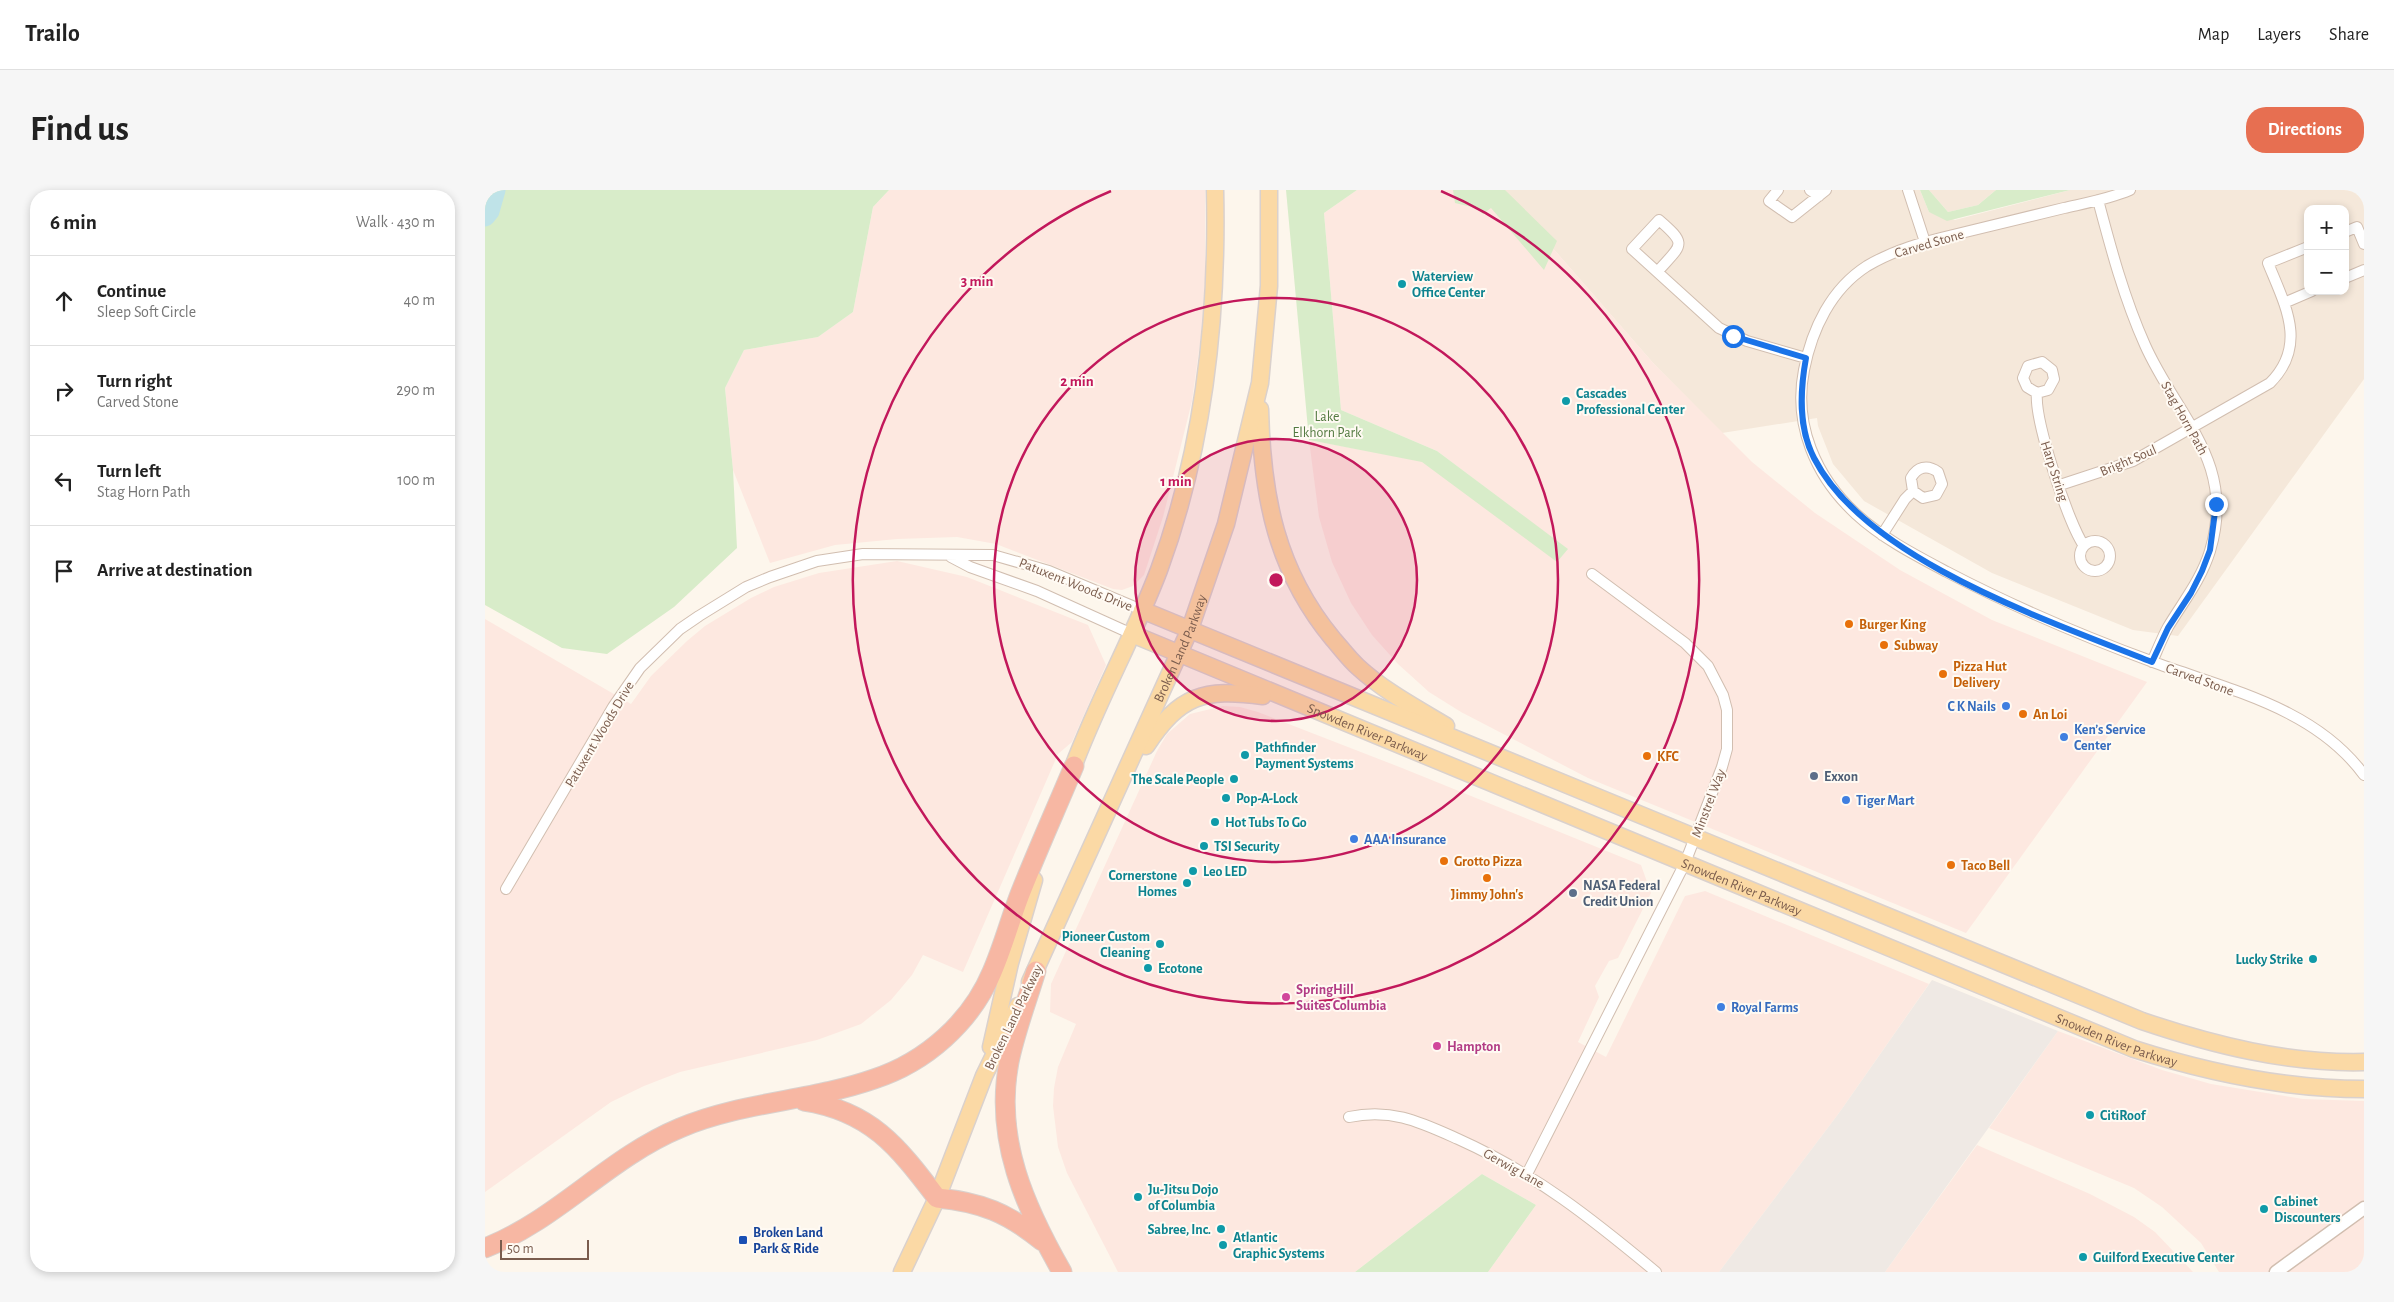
<!DOCTYPE html>
<meta charset="utf-8">
<style>
:root{--surface:#fff;--page:#f6f6f6;--text:#222;--muted:#767676;--line:#e0e0e0;--accent:#e76f51}
body{margin:0;font-family:"Alegreya Sans",sans-serif;background:var(--page);color:var(--text)}
.controls{position:absolute;right:15px;top:15px;display:grid;overflow:hidden;border-radius:10px;box-shadow:0 2px 8px #0003}
.controls button{width:45px;height:45px;display:grid;place-items:center;padding:0;border:0;border-bottom:1px solid var(--line);background:var(--surface);color:var(--text);font:25px sans-serif}
.scale{position:absolute;left:15px;bottom:12px;width:89px;box-sizing:border-box;padding-left:5px;border:2px solid #7a5c4d;border-top:0;font-size:14px;line-height:18px;white-space:nowrap;color:#7a5c4d;-webkit-text-stroke:4px #fffaf3;paint-order:stroke}
.stop{position:absolute;width:15px;height:15px;margin:-11px;border:4px solid #1a73e8;border-radius:50%;background:#fff}
.stop.end{background:#1a73e8;border-color:#fff;box-shadow:0 1px 5px #0008}
.list{margin:0;padding:0;list-style:none}
h2{display:flex;justify-content:space-between;align-items:center;height:65px;margin:0;padding:0 20px;font-size:21px}
h2 small{font-size:16px;font-weight:400;color:var(--muted)}
.list li{display:grid;grid-template-columns:32px 1fr auto;gap:15px;align-items:center;box-sizing:border-box;height:90px;padding:0 20px;border-top:1px solid var(--line)}
.list b{display:block;font-size:19px;white-space:nowrap}
.list p{margin:0;font-size:16px;white-space:nowrap;color:var(--muted)}
.list em{font-size:16px;font-style:normal;color:var(--muted)}
.icon{flex:none;width:28px;height:28px;fill:none;stroke:currentColor;stroke-width:2;stroke-linecap:round;stroke-linejoin:round}
.map{position:relative;flex:none;width:1879px;height:1082px;overflow:hidden;border-radius:20px}
header{display:flex;align-items:center;gap:30px;box-sizing:border-box;height:70px;padding:0 25px;background:var(--surface);border-bottom:1px solid var(--line)}
header strong{font-size:24px}
nav{display:flex;gap:28px;margin-inline-start:auto;font-size:18px}
.intro{display:flex;align-items:center;justify-content:space-between;box-sizing:border-box;height:120px;padding:0 30px}
h1{margin:0;font-size:35px}
.button{padding:12px 22px;border-radius:20px;background:var(--accent);color:#fff;font-size:18px;font-weight:700}
main{display:flex;gap:30px;padding:0 30px}
aside{flex:1;background:var(--surface);border-radius:20px;box-shadow:0 2px 8px #0003}
.map>svg:first-child{display:block}
.residential{fill:#f5e8da;fill-rule:evenodd}
.commercial{fill:#fde8e0}
.industrial{fill:#efe9e4}
.green{fill:#d8ecc9}
.lines{fill:none;stroke-linecap:round;stroke-linejoin:round}
.river{stroke:#bfe3e8;stroke-width:21}
.minor-casing{stroke:#d1beb0;stroke-width:12}
.tertiary-casing{stroke:#d1beb0;stroke-width:15}
.primary-casing{stroke:#dad1cd;stroke-width:19}
.motorway-casing{stroke:#dad1cd;stroke-width:21}
.minor{stroke:#fff;stroke-width:10}
.tertiary{stroke:#fff;stroke-width:12}
.primary{stroke:#fbd9a5;stroke-width:16}
.motorway{stroke:#f7b7a3;stroke-width:19}
.route{stroke:#1a73e8;stroke-width:6}
.ring{fill:none;stroke:#c2185b;stroke-width:2.5}
.culture-dot{fill:#0f9aa8;stroke:#fffaf3;stroke-width:2}
.food-dot{fill:#e8710a;stroke:#fffaf3;stroke-width:2}
.shop-dot{fill:#3f7fe0;stroke:#fffaf3;stroke-width:2}
.service-dot{fill:#5c6f8a;stroke:#fffaf3;stroke-width:2}
.hotel-dot{fill:#d1479c;stroke:#fffaf3;stroke-width:2}
.transit-dot{fill:#1a4fb4;stroke:#fffaf3;stroke-width:2}
.labels{text-anchor:middle;stroke-width:4;stroke-linejoin:round;paint-order:stroke}
.street-label{font-size:14px;fill:#7a5c4d;stroke:#fffaf3}
.culture-label{font-size:14px;font-weight:bold;fill:#0d838f;stroke:#fffaf3;text-anchor:start}
.park-label{font-size:14px;fill:#537a41;stroke:#fffaf3}
.food-label{font-size:14px;font-weight:bold;fill:#c56008;stroke:#fffaf3;text-anchor:start}
.shop-label{font-size:14px;font-weight:bold;fill:#366cbe;stroke:#fffaf3;text-anchor:start}
.service-label{font-size:14px;font-weight:bold;fill:#4e5e75;stroke:#fffaf3;text-anchor:start}
.hotel-label{font-size:14px;font-weight:bold;fill:#b23c85;stroke:#fffaf3;text-anchor:start}
.transit-label{font-size:14px;font-weight:bold;fill:#164399;stroke:#fffaf3;text-anchor:start}
.centre{fill:#c2185b;stroke:#fffaf3;stroke-width:2.5}
.ring-label{font-size:15px;text-anchor:middle;font-weight:bold;fill:#c2185b;stroke:#fffaf3;stroke-width:4;stroke-linejoin:round;paint-order:stroke}
</style>
<header>
<strong>Trailo</strong>
<nav><a>Map</a><a>Layers</a><a>Share</a></nav>
</header>
<div class="intro"><h1>Find us</h1><a class="button">Directions</a></div>
<main>
<aside>
<h2>6 min<small>Walk · 430 m</small></h2>
<ul class="list">
<li><svg class="icon" aria-label="ahead" viewBox="0 0 24 24"><path d="M12 20V5M6 11l6-6 6 6"/></svg><div><b>Continue</b><p>Sleep Soft Circle</p></div><em>40 m</em></li>
<li><svg class="icon" aria-label="right" viewBox="0 0 24 24"><path d="M7 20v-9h11M14 6l5 5-5 5"/></svg><div><b>Turn right</b><p>Carved Stone</p></div><em>290 m</em></li>
<li><svg class="icon" aria-label="left" viewBox="0 0 24 24"><path d="M17 20v-9H6M10 6l-5 5 5 5"/></svg><div><b>Turn left</b><p>Stag Horn Path</p></div><em>100 m</em></li>
<li><svg class="icon" aria-label="arrive" viewBox="0 0 24 24"><path d="M6 21V4h12l-3 4 3 4H6"/></svg><div><b>Arrive at destination</b></div></li>
</ul>
</aside>
<div class="map">
<svg width="1879" height="1082" viewBox="0 0 1879 1082">
<rect width="100%" height="100%" fill="#fdf6ec"/>
<!-- residential -->
<path class="residential" d="M 1017,0 L 1435,0 L 1444,22 L 1470,30 L 1585,0 L 1879,0 L 1879,189 L 1693,446 L 1648,440 L 1507,383 L 1379,311 L 1348,274 L 1333,236 L 1332,228 L 1237,243 L 1169,174 ZM 1823,19 L 1860,19 L 1860,101 L 1823,101 Z
M 1444,0 L 1511,0 L 1493,15 L 1463,22 Z"/>
<!-- commercial -->
<path class="commercial" d="M 404,0 L 720,0 L 720,89 L 716,146 L 707,211 L 678,327 L 659,385 L 648,396 L 637,400 L 628,399 L 511,354 L 472,347 L 412,349 L 350,355 L 285,373 L 248,280 L 240,198 L 259,160 L 333,147 L 368,122 L 388,17 Z
M 872,0 L 1017,0 L 1169,174 L 1267,272 L 1330,323 L 1415,380 L 1507,430 L 1662,492 L 1481,743 L 1103,588 L 976,522 L 944,502 L 913,474 L 887,445 L 866,413 L 847,372 L 834,327 L 824,250 L 937,271 L 1072,371 L 1082,359 L 952,261 L 856,220 L 839,23 Z
M 412,371 L 482,387 L 603,435 L 621,475 L 587,552 L 573,564 L 478,782 L 438,765 L 427,785 L 406,810 L 376,834 L 332,850 L 195,882 L 159,896 L 126,912 L 0,1002 L 0,429 L 146,514 L 166,486 L 202,451 L 220,436 L 266,408 L 289,397 L 334,383 Z
M 738,516 L 755,517 L 773,522 L 917,578 L 1156,675 L 1166,703 L 1133,768 L 1124,771 L 1110,796 L 1114,807 L 1093,852 L 1121,867 L 1200,706 L 1220,701 L 1444,794 L 1354,923 L 1234,1082 L 1003,1082 L 1051,1015 L 997,984 L 870,1082 L 633,1082 L 582,983 L 573,957 L 568,916 L 569,898 L 573,877 L 591,834 L 565,822 L 566,794 L 672,561 L 682,544 L 705,524 Z
M 1573,841 L 1677,880 L 1726,894 L 1818,909 L 1879,911 L 1879,1082 L 1734,1082 L 1716,1053 L 1677,1017 L 1649,998 L 1504,938 Z
M 1492,955 L 1605,1004 L 1649,1027 L 1670,1042 L 1708,1082 L 1400,1082 Z"/>
<!-- industrial -->
<path class="industrial" d="M 1447,790 L 1573,841 L 1400,1082 L 1234,1082 L 1354,923 Z"/>
<!-- green -->
<path class="green" d="M 0,0 L 404,0 L 388,17 L 368,122 L 333,147 L 259,160 L 240,198 L 248,280 L 252,358 L 189,417 L 122,464 L 77,458 L 0,415 Z
M 801,0 L 872,0 L 839,23 L 856,220 L 952,261 L 1083,359 L 1072,372 L 937,272 L 824,250 Z
M 968,0 L 1020,0 L 1072,51 L 1059,80 L 1006,18 L 998,24 L 991,18 L 970,13 Z
M 1435,0 L 1444,0 L 1463,22 L 1493,15 L 1511,0 L 1585,0 L 1462,31 L 1444,22 Z
M 997,984 L 1051,1015 L 1003,1082 L 870,1082 Z"/>
<g class="lines">
<!-- river -->
<path class="river" d="M 0,26 L 4,21 L 10,0"/>
<defs>
<path id="minor" d="M 1293,0 L 1284,11 L 1307,27 L 1341,0
M 1325,0 L 1334,6
M 1423,0 L 1440,52
M 1645,0 C 1624,9 1601,13 1579,18 C 1542,27 1505,36 1468,45 C 1438,52 1409,60 1382,76 C 1346,99 1327,139 1319,180 C 1308,235 1331,287 1371,324 C 1397,348 1430,365 1462,382 C 1529,417 1600,447 1671,473 C 1744,500 1830,518 1879,585
M 1613,10 C 1626,59 1639,108 1660,155 C 1692,227 1752,272 1725,361 C 1716,390 1698,412 1683,437 C 1677,448 1672,461 1667,472
M 1860,42 L 1872,37 L 1879,54
M 1173,81 C 1197,54 1203,55 1174,30 L 1147,59 L 1234,138 L 1262,151 L 1321,168
M 1860,88 L 1879,80
M 1799,113 L 1827,101
M 1552,203 L 1542,197 L 1538,188 L 1543,176 L 1557,172 L 1567,180 L 1569,189 L 1563,200 L 1552,203 C 1549,230 1583,332 1599,356
M 1575,295 L 1648,271 L 1785,193 C 1823,155 1800,115 1783,73 L 1823,57
M 1397,345 L 1420,309 L 1428,301 L 1438,308 L 1451,305 L 1457,294 L 1453,282 C 1442,274 1432,277 1426,288 L 1428,301
M1595 366a15 15 0 1 1 30 0a15 15 0 1 1-30 0Z
M 466,367 L 485,377 L 552,401 L 647,444
M 21,699 L 128,517 L 155,478 L 195,439 L 214,426 L 261,397 L 285,387 L 332,371 L 378,364 L 508,365 L 564,381 L 657,420
M 864,927 C 907,918 935,932 973,949 C 1051,984 1106,1028 1171,1082
M 1042,984 L 1200,673 L 1237,577 L 1242,559 L 1242,520 L 1238,505 L 1223,476 L 1200,453 L 1107,384"/>
<path id="tertiary" d="M 1791,1082 L 1879,1018"/>
<g id="primary">
<path d="M 775,219 C 777,306 791,380 848,449 C 856,458 864,469 873,477 C 899,501 931,518 961,536"/>
<path d="M 657,420 L 1657,831 C 1728,855 1803,874 1879,872"/>
<path id="s1" d="M 647,444 L 1649,859 C 1724,883 1800,899 1879,899"/>
<path d="M 661,556 C 695,505 718,498 778,506"/>
<path d="M 584,588 C 609,517 647,451 674,380 C 719,258 733,129 730,0"/>
<path id="s2" d="M 545,792 L 705,439 L 741,334 L 775,193 L 784,96 L 784,0"/>
<path d="M 506,857 L 525,773 L 549,690"/>
<path d="M 417,1082 L 452,1008 L 499,886 L 533,816"/>
</g>
<path id="motorway" d="M 551,781 C 542,811 530,842 524,872 C 509,949 540,1017 577,1082
M 319,911 C 386,921 413,957 452,1008 C 496,1012 523,1023 557,1051
M 0,1058 C 72,1030 123,968 195,938 C 256,912 326,911 389,889 C 441,872 486,832 507,782 C 518,757 525,730 535,704 C 552,661 571,619 589,576"/>
</defs>
<!-- minor casing -->
<use href="#minor" class="minor-casing"/>
<!-- tertiary casing -->
<use href="#tertiary" class="tertiary-casing"/>
<!-- primary casing -->
<use href="#primary" class="primary-casing"/>
<!-- motorway casing -->
<use href="#motorway" class="motorway-casing"/>
<!-- minor -->
<use href="#minor" class="minor"/>
<!-- tertiary -->
<use href="#tertiary" class="tertiary"/>
<!-- primary -->
<use href="#primary" class="primary"/>
<!-- motorway -->
<use href="#motorway" class="motorway"/>
</g>
<g class="lines">
<!-- route -->
<path class="route" d="M 1248,146 L 1321,168 C 1315,201 1313,237 1329,268 C 1381,370 1565,431 1667,472 L 1683,438 L 1706,403 L 1717,381 L 1725,360 L 1731,314"/>
</g>
<!-- distance rings -->
<circle cx="791" cy="390" r="141" fill="#c2185b" fill-opacity=".12"/>
<g class="ring">
<circle cx="791" cy="390" r="141"/>
<circle cx="791" cy="390" r="282"/>
<path d="M956 1A423 423 0 1 1 626 1"/>
</g>
<!-- markers -->
<g class="culture-dot">
<circle cx="917" cy="94" r="5"/>
<circle cx="1081" cy="211" r="5"/>
<circle cx="760" cy="565" r="5"/>
<circle cx="749" cy="589" r="5"/>
<circle cx="741" cy="608" r="5"/>
<circle cx="730" cy="632" r="5"/>
<circle cx="719" cy="656" r="5"/>
<circle cx="708" cy="681" r="5"/>
<circle cx="702" cy="693" r="5"/>
<circle cx="675" cy="754" r="5"/>
<circle cx="1828" cy="769" r="5"/>
<circle cx="663" cy="778" r="5"/>
<circle cx="1605" cy="925" r="5"/>
<circle cx="653" cy="1007" r="5"/>
<circle cx="1779" cy="1019" r="5"/>
<circle cx="736" cy="1039" r="5"/>
<circle cx="738" cy="1055" r="5"/>
<circle cx="1598" cy="1067" r="5"/>
</g>
<g class="food-dot">
<circle cx="1364" cy="434" r="5"/>
<circle cx="1399" cy="455" r="5"/>
<circle cx="1458" cy="484" r="5"/>
<circle cx="1538" cy="524" r="5"/>
<circle cx="1162" cy="566" r="5"/>
<circle cx="959" cy="671" r="5"/>
<circle cx="1466" cy="675" r="5"/>
<circle cx="1002" cy="688" r="5"/>
</g>
<g class="shop-dot">
<circle cx="1521" cy="516" r="5"/>
<circle cx="1579" cy="547" r="5"/>
<circle cx="1361" cy="610" r="5"/>
<circle cx="869" cy="649" r="5"/>
<circle cx="1236" cy="817" r="5"/>
</g>
<g class="service-dot">
<circle cx="1329" cy="586" r="5"/>
<circle cx="1088" cy="703" r="5"/>
</g>
<g class="hotel-dot">
<circle cx="801" cy="807" r="5"/>
<circle cx="952" cy="856" r="5"/>
</g>
<rect class="transit-dot" x="253" y="1045" width="10" height="10" rx="2.5"/>
<g class="labels">
<!-- street labels -->
<g class="street-label">
<text transform="translate(1444 53) rotate(-16)" y="5">Carved Stone</text>
<text transform="translate(1700 228) rotate(61)" y="5">Stag Horn Path</text>
<text transform="translate(1643 270) rotate(-23)" y="5">Bright Soul</text>
<text transform="translate(1570 281) rotate(72)" y="5">Harp String</text>
<text transform="translate(591 394) rotate(22)" y="5">Patuxent Woods Drive</text>
<text dy="5" stroke="none"><textPath href="#s2" startOffset="366">Broken Land Parkway</textPath></text>
<text transform="translate(1715 489) rotate(20)" y="5">Carved Stone</text>
<text dy="5" stroke="none"><textPath href="#s1" startOffset="255">Snowden River Parkway</textPath></text>
<text transform="translate(114 544) rotate(-59)" y="5">Patuxent Woods Drive</text>
<text transform="translate(1223 613) rotate(-69)" y="5">Minstrel Way</text>
<text dy="5" stroke="none"><textPath href="#s1" startOffset="660">Snowden River Parkway</textPath></text>
<text transform="translate(528 827) rotate(-64)" y="5">Broken Land Parkway</text>
<text dy="5" stroke="none"><textPath href="#s1" startOffset="1065">Snowden River Parkway</textPath></text>
<text transform="translate(1029 978) rotate(29)" y="5">Gerwig Lane</text>
</g>
<!-- culture labels -->
<g class="culture-label">
<text x="927" y="91">Waterview<tspan x="927" dy="16">Office Center</tspan></text>
<text x="1091" y="208">Cascades<tspan x="1091" dy="16">Professional Center</tspan></text>
<text x="770" y="562">Pathfinder<tspan x="770" dy="16">Payment Systems</tspan></text>
<text x="739" y="594" text-anchor="end">The Scale People</text>
<text x="751" y="613">Pop-A-Lock</text>
<text x="740" y="637">Hot Tubs To Go</text>
<text x="729" y="661">TSI Security</text>
<text x="718" y="686">Leo LED</text>
<text x="692" y="690" text-anchor="end">Cornerstone<tspan x="692" dy="16">Homes</tspan></text>
<text x="665" y="751" text-anchor="end">Pioneer Custom<tspan x="665" dy="16">Cleaning</tspan></text>
<text x="1818" y="774" text-anchor="end">Lucky Strike</text>
<text x="673" y="783">Ecotone</text>
<text x="1615" y="930">CitiRoof</text>
<text x="663" y="1004">Ju-Jitsu Dojo<tspan x="663" dy="16">of Columbia</tspan></text>
<text x="1789" y="1016">Cabinet<tspan x="1789" dy="16">Discounters</tspan></text>
<text x="726" y="1044" text-anchor="end">Sabree, Inc.</text>
<text x="748" y="1052">Atlantic<tspan x="748" dy="16">Graphic Systems</tspan></text>
<text x="1608" y="1072">Guilford Executive Center</text>
</g>
<!-- park labels -->
<g class="park-label">
<text x="842" y="231">Lake<tspan x="842" dy="16">Elkhorn Park</tspan></text>
</g>
<!-- food labels -->
<g class="food-label">
<text x="1374" y="439">Burger King</text>
<text x="1409" y="460">Subway</text>
<text x="1468" y="481">Pizza Hut<tspan x="1468" dy="16">Delivery</tspan></text>
<text x="1548" y="529">An Loi</text>
<text x="1172" y="571">KFC</text>
<text x="969" y="676">Grotto Pizza</text>
<text x="1476" y="680">Taco Bell</text>
<text x="1002" y="709" text-anchor="middle">Jimmy John's</text>
</g>
<!-- shop labels -->
<g class="shop-label">
<text x="1511" y="521" text-anchor="end">C K Nails</text>
<text x="1589" y="544">Ken’s Service<tspan x="1589" dy="16">Center</tspan></text>
<text x="1371" y="615">Tiger Mart</text>
<text x="879" y="654">AAA Insurance</text>
<text x="1246" y="822">Royal Farms</text>
</g>
<!-- service labels -->
<g class="service-label">
<text x="1339" y="591">Exxon</text>
<text x="1098" y="700">NASA Federal<tspan x="1098" dy="16">Credit Union</tspan></text>
</g>
<!-- hotel labels -->
<g class="hotel-label">
<text x="811" y="804">SpringHill<tspan x="811" dy="16">Suites Columbia</tspan></text>
<text x="962" y="861">Hampton</text>
</g>
<!-- transit labels -->
<g class="transit-label">
<text x="268" y="1047">Broken Land<tspan x="268" dy="16">Park &amp; Ride</tspan></text>
</g>
</g>
<circle cx="791" cy="390" r="8" class="centre"/>
<g class="ring-label">
<text x="492" y="96">3 min</text>
<text x="592" y="196">2 min</text>
<text x="691" y="296">1 min</text>
</g>
</svg>
<div class="controls">
<button>+</button>
<button>−</button>
</div>
<div class="scale">50 m</div>
<div class="stop" style="left:1248px;top:146px"></div>
<div class="stop end" style="left:1731px;top:314px"></div>
</div>
</main>
